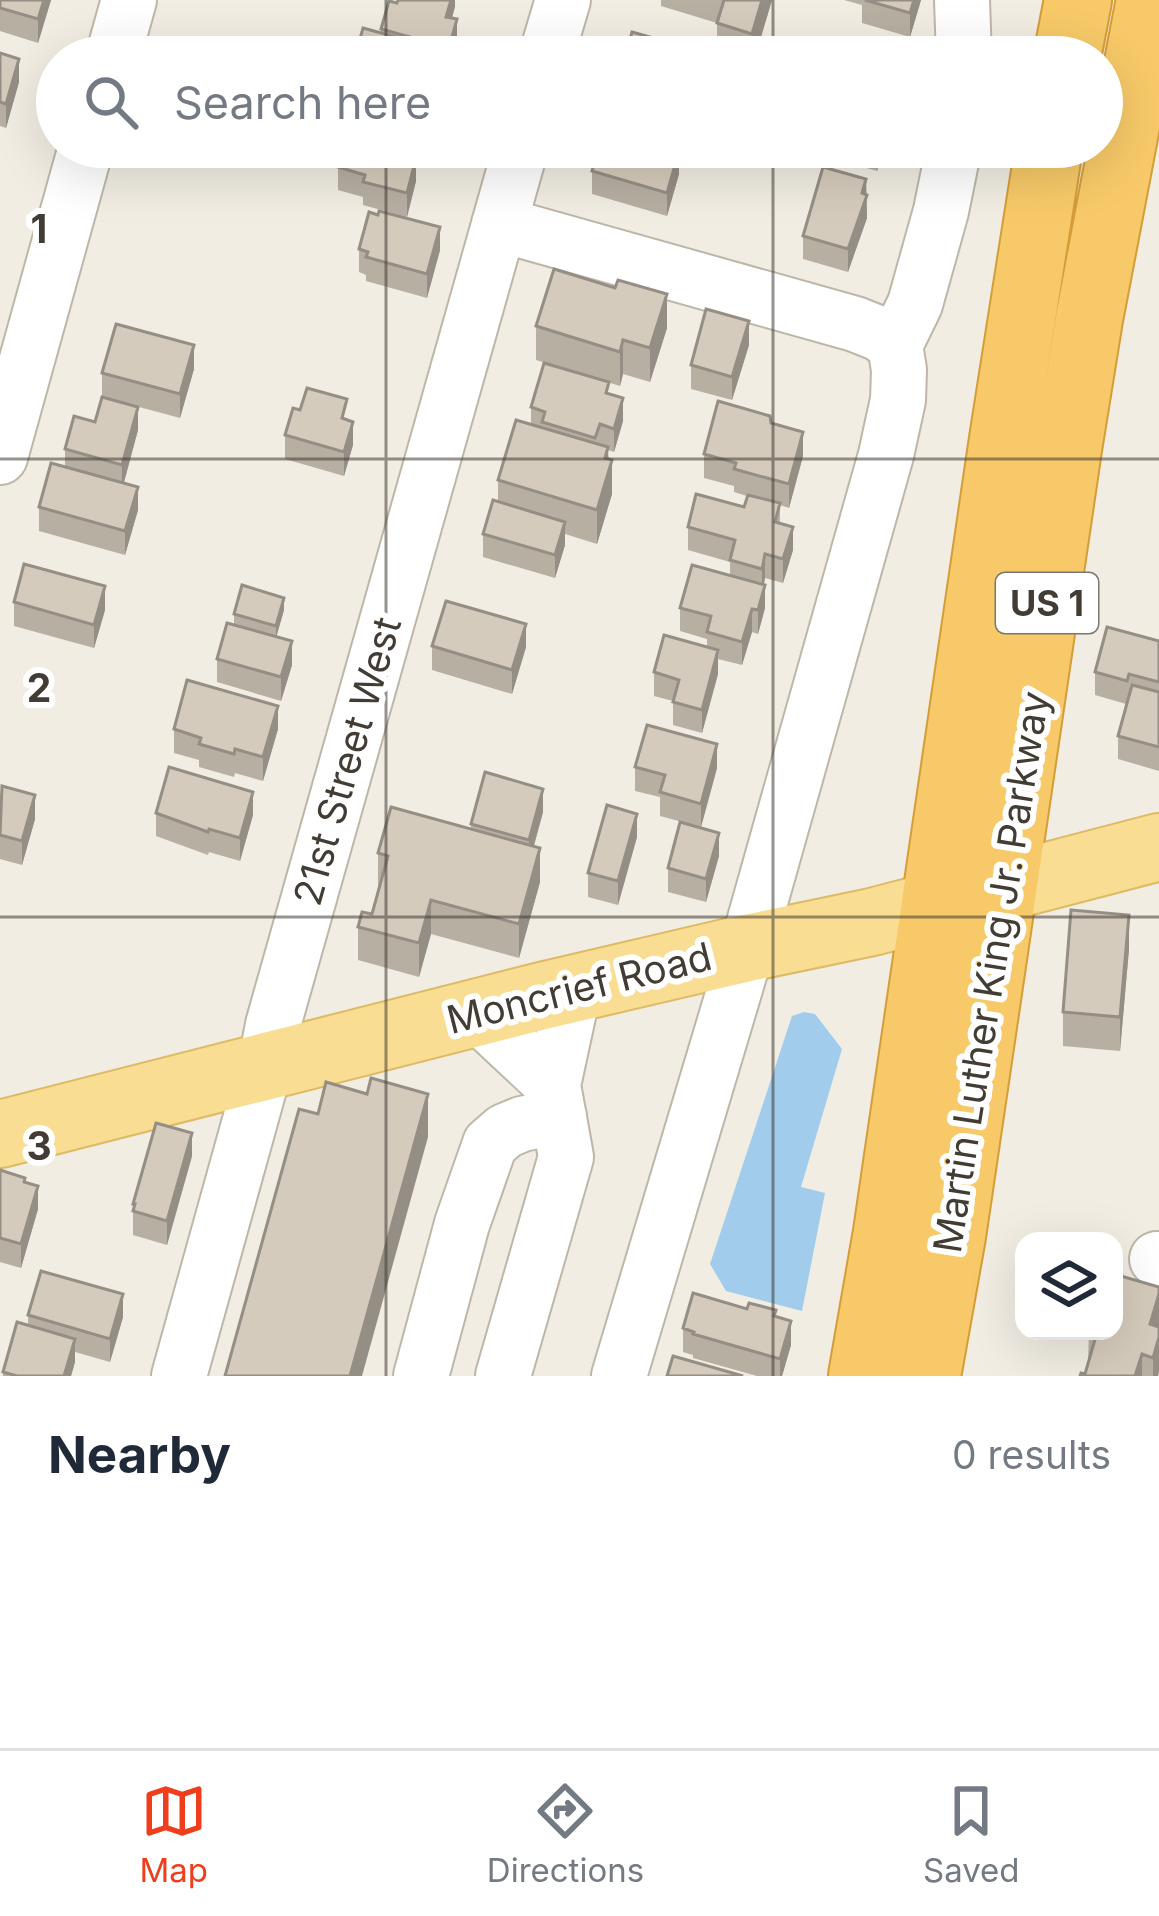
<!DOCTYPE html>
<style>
:root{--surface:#fff;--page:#f2f2f3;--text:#1f2937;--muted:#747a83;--line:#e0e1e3;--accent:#f03d1b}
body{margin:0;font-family:Inter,sans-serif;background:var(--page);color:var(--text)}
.controls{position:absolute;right:36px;bottom:36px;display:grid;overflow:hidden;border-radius:24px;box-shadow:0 12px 48px #0002}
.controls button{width:108px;height:108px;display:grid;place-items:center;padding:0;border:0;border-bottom:3px solid var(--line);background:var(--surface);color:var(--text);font:60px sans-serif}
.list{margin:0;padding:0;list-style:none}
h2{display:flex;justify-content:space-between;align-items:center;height:156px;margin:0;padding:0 48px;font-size:51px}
h2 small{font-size:39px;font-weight:400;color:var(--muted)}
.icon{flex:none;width:66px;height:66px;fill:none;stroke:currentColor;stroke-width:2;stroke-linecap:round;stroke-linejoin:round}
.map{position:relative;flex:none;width:1159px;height:1376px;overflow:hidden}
.search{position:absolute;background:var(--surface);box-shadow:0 12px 48px #0002;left:36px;right:36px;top:36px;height:132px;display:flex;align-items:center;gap:30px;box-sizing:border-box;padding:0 42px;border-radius:66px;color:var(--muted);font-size:45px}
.sheet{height:372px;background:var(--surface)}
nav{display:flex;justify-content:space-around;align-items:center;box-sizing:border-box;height:168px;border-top:3px solid var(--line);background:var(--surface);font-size:33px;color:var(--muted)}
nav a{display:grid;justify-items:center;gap:6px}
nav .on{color:var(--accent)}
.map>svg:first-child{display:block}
.water{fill:#a1ccec}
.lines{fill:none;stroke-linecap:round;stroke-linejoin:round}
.minor-casing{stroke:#beb7a9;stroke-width:58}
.major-casing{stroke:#ddba64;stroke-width:70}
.highway-casing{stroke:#d59d38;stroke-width:70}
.minor{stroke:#fff;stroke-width:54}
.major{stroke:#f9dd93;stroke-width:66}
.highway{stroke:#f7c968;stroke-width:66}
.wall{fill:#b7afa2}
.shaded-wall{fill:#958e84}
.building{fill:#d5cbbc;stroke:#958e84;stroke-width:3}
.grid{fill:none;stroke:#423c34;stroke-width:3;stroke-opacity:0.55}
.labels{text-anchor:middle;stroke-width:12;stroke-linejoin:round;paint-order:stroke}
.shield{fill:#fff;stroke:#7b7671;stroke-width:3}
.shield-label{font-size:36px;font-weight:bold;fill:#423c34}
.street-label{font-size:39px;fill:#423c34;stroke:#fff}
.grid-label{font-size:39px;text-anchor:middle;font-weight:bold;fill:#423c34;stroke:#fff;stroke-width:12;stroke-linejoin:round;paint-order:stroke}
</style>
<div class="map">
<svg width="1159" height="1376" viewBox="0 0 1159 1376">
<rect width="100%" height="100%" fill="#f1ede3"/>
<!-- water -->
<path class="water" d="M 804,1012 L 815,1014 L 842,1049 L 801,1187 L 825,1193 L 802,1311 L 726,1291 L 710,1264 L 792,1016 Z"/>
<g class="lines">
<defs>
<path id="minor" d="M 962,0 L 964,57
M 113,57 L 129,0
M 546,57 L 563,0
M 499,224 L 855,324 L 880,334 L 895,345
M 0,457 L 86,147
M 476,1013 L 553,1085
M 1157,1259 L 1159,1260
M 179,1376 L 265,1067 L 273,1025 L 521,147
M 421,1376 L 462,1224 L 490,1144 L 505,1131 L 522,1124 L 559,1116
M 503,1376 L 566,1157 L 553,1085 L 574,988
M 619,1376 L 747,948 L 886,455 L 898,400 L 899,370 L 895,345 L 915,304 L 941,211 L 954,147"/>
<path id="major" d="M 0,1134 L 542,996 L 747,948 L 872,922 L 1159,847"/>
<path id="highway" d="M 1067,57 L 1078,0
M 862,1376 L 887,1232 L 1003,439 L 1049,147
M 927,1376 L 952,1236 L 1068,449 L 1089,319 L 1150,0"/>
</defs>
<!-- minor casing -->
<use href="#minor" class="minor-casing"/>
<!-- major casing -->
<use href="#major" class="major-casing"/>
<!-- highway casing -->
<use href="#highway" class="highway-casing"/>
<!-- minor -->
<use href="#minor" class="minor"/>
<!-- major -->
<use href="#major" class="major"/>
<!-- highway -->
<use href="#highway" class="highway"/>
</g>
<!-- wall -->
<path class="wall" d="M 0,0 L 51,0 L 38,43 L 0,31 Z
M 455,0 L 452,18 L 457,43 L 454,53 L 381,33 L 381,29 Z
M 661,0 L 772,0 L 755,57 L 717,57 L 717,23 L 661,6 Z
M 844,0 L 921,0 L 910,37 L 862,23 L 862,5 Z
M 0,53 L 19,82 L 6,128 L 0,126 Z
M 808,147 L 884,147 L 877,171 L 808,151 Z
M 338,167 L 416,181 L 407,217 L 363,205 L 363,197 L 338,190 Z
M 592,171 L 679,174 L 667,216 L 592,194 Z
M 866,179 L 867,218 L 848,272 L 803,259 L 803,236 Z
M 359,249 L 440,250 L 427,298 L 366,281 L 366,275 L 359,272 Z
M 536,326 L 667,328 L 650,382 L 623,374 L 620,386 L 536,360 Z
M 749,345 L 732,400 L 691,389 L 691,365 Z
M 194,369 L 180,418 L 102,397 L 102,373 Z
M 609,394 L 623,421 L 614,452 L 608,450 L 612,494 L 597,544 L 565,534 L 565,545 L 555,578 L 483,557 L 483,534 L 498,502 L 498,480 L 531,424 L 531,407 Z
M 95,422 L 138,430 L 124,483 L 138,510 L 125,555 L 39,531 L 39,507 L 65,467 L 65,449 Z
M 771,423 L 803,456 L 789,508 L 780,505 L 780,523 L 793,550 L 783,583 L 765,578 L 764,584 L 765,608 L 758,634 L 752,632 L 742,665 L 718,659 L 718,674 L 702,733 L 673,725 L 673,701 L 654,696 L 654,672 L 707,647 L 707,639 L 680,631 L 680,608 L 730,575 L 730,562 L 688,550 L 688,527 L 744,507 L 747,496 L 734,492 L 734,486 L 704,478 L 704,454 Z
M 285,435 L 353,445 L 344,476 L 285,459 Z
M 14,602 L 105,610 L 94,648 L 14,626 Z
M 284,610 L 276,637 L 292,665 L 281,701 L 217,682 L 217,659 L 234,625 L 234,614 Z
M 1159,641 L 1159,771 L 1118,759 L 1118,736 L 1126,704 L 1095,695 L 1095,672 Z
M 432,646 L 526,647 L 512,694 L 432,670 Z
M 174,729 L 278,729 L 263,781 L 235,773 L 234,777 L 199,767 L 199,760 L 174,753 Z
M 635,767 L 717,768 L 701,827 L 660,816 L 660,797 L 635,791 Z
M 0,793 L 35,819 L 22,865 L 0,859 Z
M 543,812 L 534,846 L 540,882 L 519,958 L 431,934 L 419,977 L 358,960 L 358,927 L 372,914 L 378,887 L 378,853 L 471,829 L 471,824 Z
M 156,813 L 253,815 L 240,861 L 209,852 L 208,855 L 156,836 Z
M 637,837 L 618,905 L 588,897 L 588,873 Z
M 719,856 L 706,902 L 668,892 L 668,868 Z
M 1129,949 L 1120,1051 L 1063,1046 L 1063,1012 Z
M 192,1156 L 167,1245 L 133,1235 L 133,1204 Z
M 0,1170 L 25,1183 L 38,1209 L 21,1268 L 0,1262 Z
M 1114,1274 L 1159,1371 L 1158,1376 L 1080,1376 L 1085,1374 L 1088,1363 L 1089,1331 Z
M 28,1315 L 123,1317 L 110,1362 L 75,1352 L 75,1362 L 71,1376 L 3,1376 L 3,1372 L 28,1325 Z
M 776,1317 L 791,1345 L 782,1376 L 757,1376 L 693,1358 L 693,1355 L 683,1352 L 683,1328 Z"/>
<!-- shaded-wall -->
<path class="shaded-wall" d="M 44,0 L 51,0 L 38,43 L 38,19 Z
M 451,0 L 455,0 L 455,7 L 446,40 L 446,17 Z
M 762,0 L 772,0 L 755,57 L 752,57 L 752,34 Z
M 914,0 L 921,0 L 910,37 L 910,13 Z
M 457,19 L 457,43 L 453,57 L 449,57 L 449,48 Z
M 19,59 L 19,82 L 6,128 L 6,104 Z
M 877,147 L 884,147 L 877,171 Z
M 679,151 L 679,174 L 667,216 L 667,193 Z
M 416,158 L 416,181 L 407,217 L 407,193 Z
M 866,179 L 867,218 L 848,272 L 848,249 Z
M 440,227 L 440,250 L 427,298 L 427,274 Z
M 667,294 L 667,328 L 650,382 L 650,348 Z
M 749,321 L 749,345 L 732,400 L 732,377 Z
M 623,340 L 623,374 L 620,386 L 620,352 Z
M 194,345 L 194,369 L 180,418 L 180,394 Z
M 623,398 L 623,421 L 614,452 L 614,429 Z
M 138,407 L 138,430 L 122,489 L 122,465 Z
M 353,422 L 353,445 L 344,476 L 344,452 Z
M 803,432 L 803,456 L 789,508 L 789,484 Z
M 608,447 L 608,474 L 612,460 L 612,494 L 597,544 L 597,510 Z
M 138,487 L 138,510 L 125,555 L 125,531 Z
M 565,522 L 565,545 L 555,578 L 555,555 Z
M 793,527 L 793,550 L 783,583 L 783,559 Z
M 765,554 L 765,578 L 762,592 L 762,569 Z
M 765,585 L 765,608 L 758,634 L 758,610 Z
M 105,586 L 105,610 L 94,648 L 94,625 Z
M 284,598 L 284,610 L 276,638 L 276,626 Z
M 752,609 L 752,632 L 742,665 L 742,642 Z
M 526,624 L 526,647 L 512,694 L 512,670 Z
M 292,641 L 292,665 L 281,701 L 281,677 Z
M 718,650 L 718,674 L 702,733 L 702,710 Z
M 278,706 L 278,729 L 263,781 L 263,757 Z
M 717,744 L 717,768 L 701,827 L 701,804 Z
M 543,789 L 543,812 L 529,863 L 529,840 Z
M 253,792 L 253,815 L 240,861 L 240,838 Z
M 35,795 L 35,819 L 22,865 L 22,841 Z
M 637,814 L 637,837 L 618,905 L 618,881 Z
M 719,833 L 719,856 L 706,902 L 706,879 Z
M 540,848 L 540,882 L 519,958 L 519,924 Z
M 431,900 L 431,934 L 419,977 L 419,943 Z
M 1129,915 L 1129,949 L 1120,1051 L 1120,1017 Z
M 428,1094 L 428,1137 L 362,1376 L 350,1376 Z
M 192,1133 L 192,1156 L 167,1245 L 167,1221 Z
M 38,1186 L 38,1209 L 21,1268 L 21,1244 Z
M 123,1294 L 123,1317 L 110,1362 L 110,1339 Z
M 1159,1294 L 1159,1328 L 1150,1358 L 1150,1324 Z
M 791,1321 L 791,1345 L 782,1376 L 780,1376 L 780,1359 Z
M 1159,1337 L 1159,1371 L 1158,1376 L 1153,1376 L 1153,1358 Z
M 75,1339 L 75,1362 L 71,1376 L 64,1376 Z
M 1142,1354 L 1142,1376 L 1135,1376 Z"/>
<!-- building -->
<path class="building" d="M 0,0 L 44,0 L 38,19 L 0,8 Z
M 398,0 L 451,0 L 446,17 L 457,19 L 449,48 L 381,29 L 389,1 L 397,3 Z
M 724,0 L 762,0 L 752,34 L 717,23 Z
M 865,0 L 914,0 L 910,13 Z
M 363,28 L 469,57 L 355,57 Z
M 632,32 L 682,46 L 679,57 L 625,57 Z
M 0,53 L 19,59 L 6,104 L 0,102 Z
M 343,147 L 378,147 L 416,158 L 407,193 L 363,182 L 365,175 L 338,167 Z
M 599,147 L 665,147 L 679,151 L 667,193 L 592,171 Z
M 823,167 L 866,179 L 862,193 L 867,195 L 848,249 L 803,236 Z
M 379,211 L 440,227 L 427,274 L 366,257 L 368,252 L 359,249 L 369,212 L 378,215 Z
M 554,269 L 615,288 L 618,280 L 667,294 L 650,348 L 623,340 L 620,352 L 536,326 Z
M 706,309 L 749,321 L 732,377 L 691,365 Z
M 116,324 L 194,345 L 180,394 L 102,373 Z
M 544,363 L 609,382 L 606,393 L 623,398 L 614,429 L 600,424 L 595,438 L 542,422 L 545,412 L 531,407 Z
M 307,388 L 347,399 L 342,418 L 353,422 L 344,452 L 285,435 L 293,408 L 300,410 Z
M 102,397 L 138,407 L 122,465 L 65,449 L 74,416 L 95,422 Z
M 718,401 L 770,416 L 771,423 L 803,432 L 789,484 L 734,469 L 736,463 L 704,454 Z
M 516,420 L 608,447 L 605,458 L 612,460 L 597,510 L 498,480 Z
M 51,463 L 138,487 L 125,531 L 39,507 Z
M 696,494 L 744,507 L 748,495 L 780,503 L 775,522 L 793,527 L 783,559 L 765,554 L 762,569 L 730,560 L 735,540 L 688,527 Z
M 493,500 L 565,522 L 555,555 L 483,534 Z
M 24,564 L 105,586 L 94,625 L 14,602 Z
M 692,565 L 765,585 L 758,610 L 752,609 L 742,642 L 707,632 L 711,616 L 680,608 Z
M 242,585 L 284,598 L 276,626 L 234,614 Z
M 446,601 L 526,624 L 512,670 L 432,646 Z
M 227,623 L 292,641 L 281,677 L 217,659 Z
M 1107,627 L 1159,641 L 1159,682 L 1129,674 L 1127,681 L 1095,672 Z
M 664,635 L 718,650 L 702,710 L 673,702 L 679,680 L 654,672 Z
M 187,680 L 278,706 L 263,757 L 235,749 L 234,754 L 199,744 L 201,738 L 174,729 Z
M 1132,685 L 1159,692 L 1159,747 L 1118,736 Z
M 647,725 L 717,744 L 701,804 L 660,792 L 665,775 L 635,767 Z
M 169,767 L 253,792 L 240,838 L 209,829 L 208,832 L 156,813 Z
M 485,772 L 543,789 L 529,840 L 471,824 Z
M 2,786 L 35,795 L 22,841 L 0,835 Z
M 607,805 L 637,814 L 618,881 L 588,873 Z
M 391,807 L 540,848 L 519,924 L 431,900 L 419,943 L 358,927 L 362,912 L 372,914 L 388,856 L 378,853 Z
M 680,822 L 719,833 L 706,879 L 668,868 Z
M 1071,910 L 1129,915 L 1120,1017 L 1063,1012 Z
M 371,1078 L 428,1094 L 350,1376 L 225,1376 L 299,1109 L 318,1114 L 326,1082 L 367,1094 Z
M 156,1123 L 192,1133 L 167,1221 L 133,1211 L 135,1204 L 133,1204 Z
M 0,1170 L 25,1178 L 24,1182 L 38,1186 L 21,1244 L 0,1238 Z
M 41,1271 L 123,1294 L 110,1339 L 28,1315 Z
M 1114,1274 L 1159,1287 L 1159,1294 L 1150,1324 L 1159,1327 L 1159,1337 L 1153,1358 L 1142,1354 L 1135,1376 L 1080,1376 L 1081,1373 L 1085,1374 L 1096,1336 L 1088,1333 L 1089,1331 L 1114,1331 Z
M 693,1293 L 747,1309 L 749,1303 L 776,1310 L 774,1316 L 791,1321 L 780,1359 L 693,1334 L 694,1332 L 683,1328 Z
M 17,1322 L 75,1339 L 64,1376 L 17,1376 L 3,1372 Z
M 673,1356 L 743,1376 L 667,1376 Z"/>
<!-- grid -->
<path class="grid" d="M 386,0 L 386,57M 773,0 L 773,57M 386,147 L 386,1376M 773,147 L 773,1376M 0,459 L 1159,459M 0,917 L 1159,917"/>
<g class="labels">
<!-- shield labels -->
<rect class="shield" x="996" y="573" width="102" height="60" rx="9"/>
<g class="shield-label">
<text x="1047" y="616">US 1</text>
</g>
<!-- street labels -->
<g class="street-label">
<text transform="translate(347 761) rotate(-74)" y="14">21st Street West</text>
<text transform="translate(991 972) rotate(-81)" y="14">Martin Luther King Jr. Parkway</text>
<text transform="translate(579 988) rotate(-14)" y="14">Moncrief Road</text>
</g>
</g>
<g class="grid-label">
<text x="39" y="243">1</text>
<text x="39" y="702">2</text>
<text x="39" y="1160">3</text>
</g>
</svg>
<div class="controls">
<button><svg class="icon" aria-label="layers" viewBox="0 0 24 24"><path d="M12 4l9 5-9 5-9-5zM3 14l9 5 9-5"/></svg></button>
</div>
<div class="search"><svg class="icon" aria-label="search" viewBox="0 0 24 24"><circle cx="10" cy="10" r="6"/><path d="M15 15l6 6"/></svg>Search here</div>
</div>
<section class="sheet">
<h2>Nearby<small>0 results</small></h2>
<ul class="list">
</ul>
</section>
<nav>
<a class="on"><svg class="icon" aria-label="map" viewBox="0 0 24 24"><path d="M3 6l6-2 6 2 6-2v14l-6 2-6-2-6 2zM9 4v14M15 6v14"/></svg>Map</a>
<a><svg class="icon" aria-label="directions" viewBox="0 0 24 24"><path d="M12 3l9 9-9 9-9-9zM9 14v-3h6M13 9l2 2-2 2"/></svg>Directions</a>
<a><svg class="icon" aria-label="saved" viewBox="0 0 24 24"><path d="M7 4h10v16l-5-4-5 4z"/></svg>Saved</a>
</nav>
